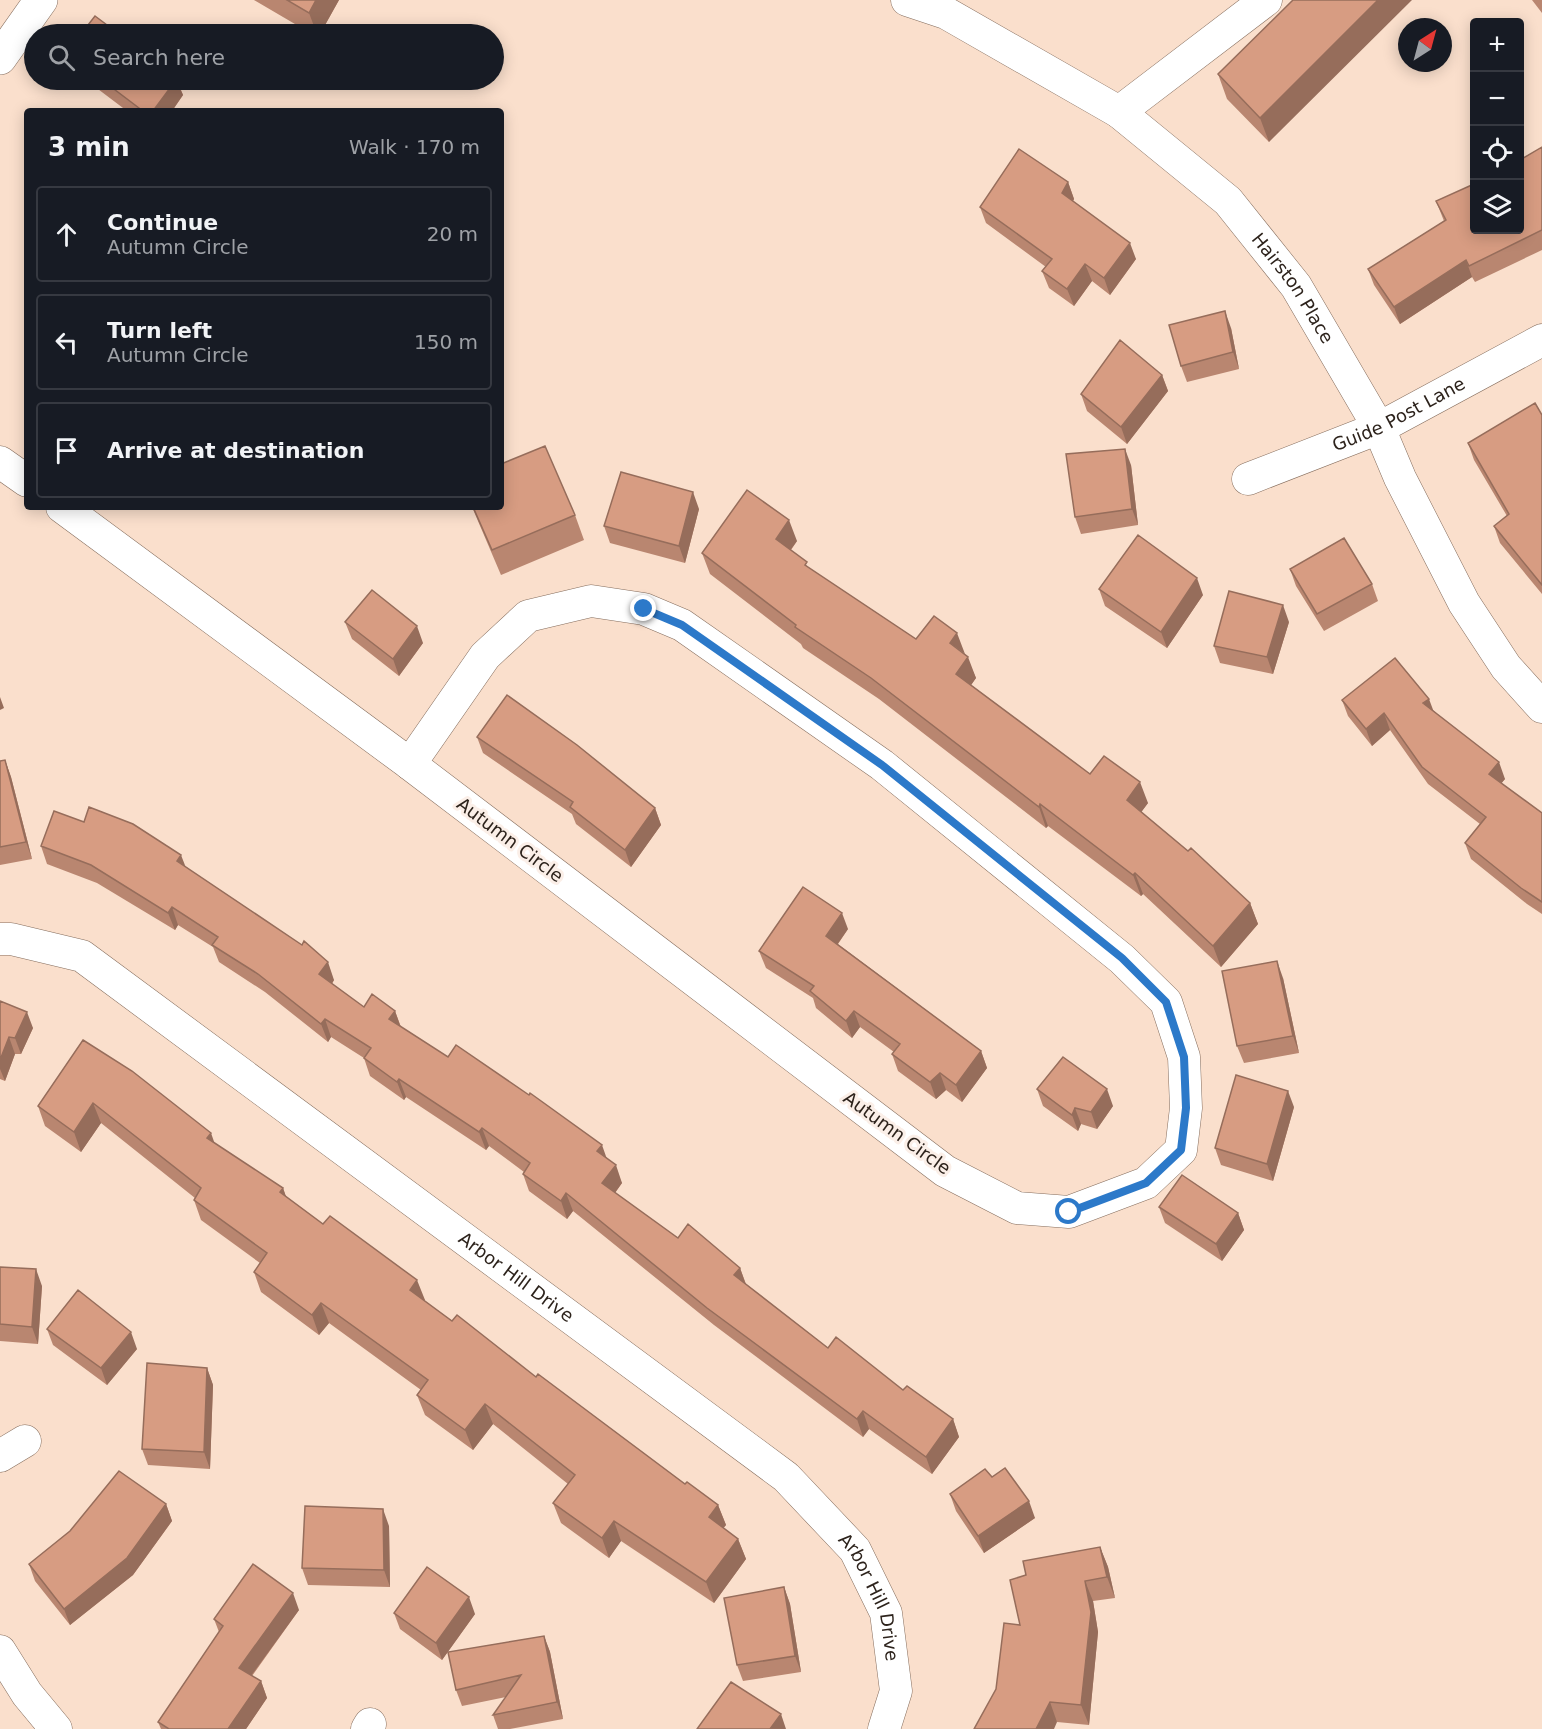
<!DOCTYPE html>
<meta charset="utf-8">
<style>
:root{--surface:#171b24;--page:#20242c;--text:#f1f3f6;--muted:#9ea1a6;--line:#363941}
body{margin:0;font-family:"DejaVu Sans",sans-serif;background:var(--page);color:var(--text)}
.controls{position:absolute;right:18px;top:18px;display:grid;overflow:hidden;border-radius:6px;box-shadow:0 3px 15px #0003}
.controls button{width:54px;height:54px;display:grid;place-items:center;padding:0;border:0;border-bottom:2px solid var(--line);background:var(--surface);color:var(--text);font:30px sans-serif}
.compass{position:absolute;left:1398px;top:18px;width:54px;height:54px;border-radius:50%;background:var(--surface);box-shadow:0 3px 15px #0003;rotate:36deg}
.stop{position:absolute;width:18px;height:18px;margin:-14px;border:4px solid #2c79c9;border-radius:50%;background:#fff}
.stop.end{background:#2c79c9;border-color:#fff;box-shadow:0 2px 6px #0008}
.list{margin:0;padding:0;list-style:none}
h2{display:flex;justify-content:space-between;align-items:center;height:78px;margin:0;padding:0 24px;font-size:26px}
h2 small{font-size:20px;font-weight:400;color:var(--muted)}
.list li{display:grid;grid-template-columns:39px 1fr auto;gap:18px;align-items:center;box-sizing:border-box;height:96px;margin:0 12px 12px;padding:0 12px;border:2px solid var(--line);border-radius:6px}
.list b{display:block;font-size:22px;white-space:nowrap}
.list p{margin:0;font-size:20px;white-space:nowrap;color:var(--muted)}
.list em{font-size:20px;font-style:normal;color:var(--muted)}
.icon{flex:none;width:33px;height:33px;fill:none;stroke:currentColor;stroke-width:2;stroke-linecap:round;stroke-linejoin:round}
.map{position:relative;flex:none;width:1542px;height:1729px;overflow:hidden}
.search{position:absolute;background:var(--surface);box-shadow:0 3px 15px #0003;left:24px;top:24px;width:480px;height:66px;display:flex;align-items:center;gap:15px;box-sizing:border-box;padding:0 21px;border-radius:33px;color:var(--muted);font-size:22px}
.panel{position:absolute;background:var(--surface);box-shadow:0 3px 15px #0003;left:24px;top:108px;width:480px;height:402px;border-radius:6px}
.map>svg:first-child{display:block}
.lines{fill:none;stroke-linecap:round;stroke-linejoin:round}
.minor-casing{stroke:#856d5d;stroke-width:33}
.primary-casing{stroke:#856d5d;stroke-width:34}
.minor{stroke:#fff;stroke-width:32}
.primary{stroke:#fff;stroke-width:33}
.wall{fill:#b98670}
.shaded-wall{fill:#966d5b}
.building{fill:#d79c82;stroke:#966d5b;stroke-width:1.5}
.route{stroke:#2c79c9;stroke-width:8}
.labels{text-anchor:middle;stroke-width:6;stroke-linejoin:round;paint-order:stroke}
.street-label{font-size:18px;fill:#2d231c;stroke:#fbefe8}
</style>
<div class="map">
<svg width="1542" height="1729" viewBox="0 0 1542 1729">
<rect width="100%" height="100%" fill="#fadfcc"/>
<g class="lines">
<defs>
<g id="minor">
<path id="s1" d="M 907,0 L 946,13 L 1119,112 L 1228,201 L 1296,286 L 1379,428 L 1400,478 L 1464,603 L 1506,667 L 1542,707"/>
<path d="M 1119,112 L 1266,0"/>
<path d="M 0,462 L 27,481"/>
<path id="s2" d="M 1248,479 L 1379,428 L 1542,340"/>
<path d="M 62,507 L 410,764"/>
<path d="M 591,601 L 644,609 L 682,625 L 882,765 L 1122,959 L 1166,1002 L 1184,1057 L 1186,1108 L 1181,1150 L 1146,1183 L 1069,1212 L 1017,1208 L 945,1171 L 410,764 L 485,656 L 528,616 Z"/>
<path id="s3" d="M 0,939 L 11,939 L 82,956 L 786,1477 L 855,1550 L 886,1613 L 896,1691 L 884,1729"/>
<path d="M 0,1456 L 25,1441"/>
<path d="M 0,1651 L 27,1694 L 56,1729"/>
<path d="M 367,1729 L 370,1724"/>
</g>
<path id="primary" d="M 0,58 L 41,0"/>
</defs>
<!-- minor casing -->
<use href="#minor" class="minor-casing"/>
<!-- primary casing -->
<use href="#primary" class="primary-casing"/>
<!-- minor -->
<use href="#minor" class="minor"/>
<!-- primary -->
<use href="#primary" class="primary"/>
</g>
<!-- wall -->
<path class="wall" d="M 254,0 L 339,0 L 320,34 L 312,34 Z
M 1293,0 L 1269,142 L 1227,99 L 1218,74 Z
M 1532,0 L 1542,0 L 1542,13 Z
M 86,80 L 177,80 L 183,95 L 172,111 L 127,111 Z
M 1542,147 L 1542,250 L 1475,282 L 1472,277 L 1400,324 L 1374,285 L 1368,269 L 1444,221 L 1436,201 L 1522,164 L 1520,160 Z
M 1068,182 L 1074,199 L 1073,201 L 1136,259 L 1110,295 L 1092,281 L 1074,306 L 1049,288 L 1042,271 L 1046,267 L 986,223 L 980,207 Z
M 1231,328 L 1239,369 L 1187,382 L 1181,366 Z
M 1162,375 L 1168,391 L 1127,444 L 1087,411 L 1081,394 Z
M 1542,415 L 1542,594 L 1500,543 L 1494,526 L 1507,516 L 1474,460 L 1468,443 Z
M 1131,465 L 1138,525 L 1081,534 L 1075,517 Z
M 472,507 L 501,507 L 575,515 L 584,540 L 501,575 Z
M 699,509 L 685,563 L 610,543 L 604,526 Z
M 797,541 L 791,550 L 809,568 L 916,639 L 965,654 L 976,678 L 971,685 L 1090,774 L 1148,803 L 1141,812 L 1250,903 L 1258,924 L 1221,967 L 1143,894 L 1141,896 L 1048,826 L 1046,828 L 879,699 L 803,648 L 801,644 L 710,574 L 702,553 Z
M 1290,569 L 1372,584 L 1378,601 L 1324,631 L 1296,586 Z
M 1099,589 L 1203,595 L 1167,648 L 1105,606 Z
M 345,622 L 423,643 L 399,676 L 352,639 Z
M 1289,622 L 1273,674 L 1220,663 L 1214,646 Z
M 1342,700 L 1434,711 L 1505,779 L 1501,783 L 1542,813 L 1542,914 L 1527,904 L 1471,859 L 1465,843 L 1480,824 L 1428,784 L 1390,730 L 1372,746 L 1348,716 Z
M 477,737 L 655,808 L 661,825 L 631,867 L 576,824 L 572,814 L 483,753 Z
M 5,760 L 11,777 L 32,859 L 0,865 L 0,761 Z
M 41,846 L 185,866 L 334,980 L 332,984 L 364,1007 L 395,1011 L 401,1027 L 607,1158 L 622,1183 L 615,1193 L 678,1238 L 740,1268 L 746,1284 L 828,1348 L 953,1419 L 959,1437 L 932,1474 L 869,1429 L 863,1437 L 714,1325 L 573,1211 L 567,1219 L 529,1191 L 523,1174 L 524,1172 L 489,1146 L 486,1150 L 406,1097 L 404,1100 L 370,1076 L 364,1058 L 331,1037 L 328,1042 L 265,992 L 219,962 L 213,947 L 178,925 L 175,930 L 97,883 L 47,864 Z
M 848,929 L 838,944 L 981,1051 L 987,1068 L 962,1102 L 946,1090 L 936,1099 L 898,1071 L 892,1054 L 894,1052 L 860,1027 L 852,1038 L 816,1008 L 813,998 L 766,968 L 759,951 Z
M 1283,978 L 1299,1053 L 1244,1063 L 1237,1046 Z
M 0,1001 L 33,1028 L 21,1054 L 15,1054 L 5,1081 L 0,1079 Z
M 83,1040 L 214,1143 L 283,1188 L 286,1197 L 425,1300 L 424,1301 L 452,1321 L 536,1377 L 685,1484 L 718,1505 L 726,1525 L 723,1528 L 738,1539 L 746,1559 L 714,1603 L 621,1541 L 609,1558 L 561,1523 L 553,1503 L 568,1484 L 493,1424 L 473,1450 L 425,1415 L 417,1395 L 421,1390 L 329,1323 L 319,1335 L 261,1292 L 254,1272 L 260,1263 L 201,1220 L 194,1200 L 195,1198 L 101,1123 L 81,1152 L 45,1126 L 38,1106 Z
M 1037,1089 L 1113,1106 L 1097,1129 L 1081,1124 L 1078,1131 L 1043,1106 Z
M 1294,1107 L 1273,1181 L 1221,1165 L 1215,1148 Z
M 1159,1207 L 1238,1213 L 1244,1230 L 1222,1261 L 1165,1223 Z
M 0,1267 L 42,1286 L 38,1344 L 0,1341 Z
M 47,1329 L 137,1349 L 107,1385 L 53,1345 Z
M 207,1368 L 213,1385 L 210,1469 L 148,1465 L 142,1449 Z
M 992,1477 L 1035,1518 L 984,1553 L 956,1511 L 950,1494 Z
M 166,1504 L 172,1521 L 133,1575 L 70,1625 L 35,1581 L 29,1564 Z
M 389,1526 L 390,1587 L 308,1585 L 302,1568 Z
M 1100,1547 L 1108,1567 L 1115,1598 L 1093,1601 L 1098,1632 L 1089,1725 L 1057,1722 L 996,1689 L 1020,1625 L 1026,1575 Z
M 784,1587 L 790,1604 L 801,1672 L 743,1681 L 737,1665 Z
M 299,1610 L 252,1676 L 261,1681 L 267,1698 L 246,1729 L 161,1729 L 158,1722 L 219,1632 L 214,1619 Z
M 394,1613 L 475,1614 L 442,1660 L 400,1629 Z
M 544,1636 L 550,1652 L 563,1719 L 510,1729 L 498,1729 L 493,1715 L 506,1697 L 462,1706 L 456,1690 Z"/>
<!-- shaded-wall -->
<path class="shaded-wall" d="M 316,0 L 339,0 L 320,34 L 317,34 L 309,13 Z
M 1378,0 L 1412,0 L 1269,142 L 1260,118 Z
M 176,80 L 183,95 L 172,111 L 153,111 Z
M 1068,182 L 1074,199 L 1068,210 L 1062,193 Z
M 1130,243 L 1136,259 L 1110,295 L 1104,278 Z
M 1466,260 L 1472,277 L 1400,324 L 1394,307 Z
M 1085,264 L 1092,281 L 1074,306 L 1067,289 Z
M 1225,311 L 1231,328 L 1239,369 L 1233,352 Z
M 1162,375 L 1168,391 L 1127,444 L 1121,427 Z
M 1125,449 L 1131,465 L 1138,525 L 1132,509 Z
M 693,492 L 699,509 L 685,563 L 679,546 Z
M 789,520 L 797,541 L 783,560 L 776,539 Z
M 1197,578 L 1203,595 L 1167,648 L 1161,632 Z
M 1283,605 L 1289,622 L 1273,674 L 1267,657 Z
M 417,626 L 423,643 L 399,676 L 393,659 Z
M 957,633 L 965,654 L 950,643 Z
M 968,657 L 976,678 L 964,695 L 956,674 Z
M 0,697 L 4,708 L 0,710 Z
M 1429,699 L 1435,715 L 1423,703 Z
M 1384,713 L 1390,730 L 1372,746 L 1366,729 Z
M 5,760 L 11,777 L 32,859 L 26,842 Z
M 1499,762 L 1505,779 L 1495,791 L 1489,774 Z
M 1140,782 L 1148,803 L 1134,822 L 1127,800 Z
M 1040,804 L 1048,826 L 1046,828 L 1039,807 Z
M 655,808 L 661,825 L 631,867 L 625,850 Z
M 181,855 L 188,873 L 177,861 Z
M 1135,873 L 1143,894 L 1141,896 L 1133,875 Z
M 1250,903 L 1258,924 L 1221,967 L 1213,946 Z
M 172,907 L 178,925 L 175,930 L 168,913 Z
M 842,913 L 848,929 L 832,952 L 826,936 Z
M 1277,961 L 1283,978 L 1299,1053 L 1293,1036 Z
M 328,962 L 334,980 L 326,992 L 319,974 Z
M 395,1011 L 401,1028 L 389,1019 Z
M 854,1011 L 860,1027 L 852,1038 L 846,1021 Z
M 27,1012 L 33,1028 L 21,1054 L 15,1038 Z
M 325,1019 L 331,1037 L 328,1042 L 321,1024 Z
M 9,1037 L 15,1054 L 5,1081 L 0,1069 L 0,1060 Z
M 981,1051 L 987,1068 L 962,1102 L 956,1085 Z
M 940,1073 L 946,1090 L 936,1099 L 930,1082 Z
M 399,1079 L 406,1097 L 404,1100 L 397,1082 Z
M 1107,1089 L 1113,1106 L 1097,1129 L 1091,1112 Z
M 1288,1091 L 1294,1107 L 1273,1181 L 1267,1164 Z
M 93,1103 L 101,1123 L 81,1152 L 74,1132 Z
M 1075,1108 L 1081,1124 L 1078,1131 L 1072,1115 Z
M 482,1128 L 489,1146 L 486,1150 L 479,1132 Z
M 211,1133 L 218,1153 L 207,1138 Z
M 602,1145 L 608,1162 L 597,1151 Z
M 616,1165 L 622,1183 L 609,1201 L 602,1183 Z
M 283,1188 L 290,1208 L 280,1192 Z
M 566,1193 L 573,1211 L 567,1219 L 561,1201 Z
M 1238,1213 L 1244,1230 L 1222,1261 L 1216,1244 Z
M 740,1268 L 746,1285 L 734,1275 Z
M 36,1269 L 42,1286 L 38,1344 L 32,1327 Z
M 417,1280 L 425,1300 L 417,1311 L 410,1290 Z
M 321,1303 L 329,1323 L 319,1335 L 312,1315 Z
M 131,1332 L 137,1349 L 107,1385 L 101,1368 Z
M 207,1368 L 213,1385 L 210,1469 L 204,1452 Z
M 485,1404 L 493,1424 L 473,1450 L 465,1430 Z
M 863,1411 L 869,1429 L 863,1437 L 857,1419 Z
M 953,1419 L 959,1437 L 932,1474 L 926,1457 Z
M 1029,1501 L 1035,1518 L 984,1553 L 978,1536 Z
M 166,1504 L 172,1521 L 133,1575 L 70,1625 L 64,1609 Z
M 718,1505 L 726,1525 L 716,1537 L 709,1517 Z
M 383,1509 L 389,1526 L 390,1587 L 384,1570 Z
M 614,1521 L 621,1541 L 609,1558 L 602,1538 Z
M 738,1539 L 746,1559 L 714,1603 L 706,1582 Z
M 1100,1547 L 1108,1567 L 1115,1598 L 1107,1577 Z
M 1085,1581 L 1093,1601 L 1098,1632 L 1089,1725 L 1081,1705 Z
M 784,1587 L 790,1604 L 801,1672 L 795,1656 Z
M 293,1593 L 299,1610 L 245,1684 L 239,1668 Z
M 469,1597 L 475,1614 L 442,1660 L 436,1643 Z
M 544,1636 L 550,1652 L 563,1719 L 557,1702 Z
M 261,1681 L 267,1698 L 246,1729 L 228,1729 Z
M 1050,1702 L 1057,1722 L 1054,1729 L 1036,1729 Z
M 781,1714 L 786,1729 L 770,1729 Z"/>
<!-- building -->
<path class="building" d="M 287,0 L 316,0 L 309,13 Z
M 1293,0 L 1378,0 L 1260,118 L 1218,74 Z
M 95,16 L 119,34 L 81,34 Z
M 102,80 L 176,80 L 153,111 L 143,111 Z
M 1542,147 L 1542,230 L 1469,266 L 1466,260 L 1394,307 L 1368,269 L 1446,220 L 1436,201 L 1474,184 L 1474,230 L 1520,230 L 1520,165 L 1522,164 L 1520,160 Z
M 1019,149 L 1068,182 L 1062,193 L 1130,243 L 1104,278 L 1085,264 L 1067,289 L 1042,271 L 1052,259 L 980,207 Z
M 1225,311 L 1233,352 L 1181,366 L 1169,325 Z
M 1120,340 L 1162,375 L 1121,427 L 1081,394 Z
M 1535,403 L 1542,415 L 1542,585 L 1494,526 L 1509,514 L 1468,443 Z
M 545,446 L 575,515 L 492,550 L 473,507 L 501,507 L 501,464 Z
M 1125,449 L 1132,509 L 1075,517 L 1066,454 Z
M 621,472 L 693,492 L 679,546 L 604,526 Z
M 747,490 L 789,520 L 776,539 L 807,562 L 805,565 L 916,639 L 934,616 L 957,633 L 950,643 L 968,657 L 956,674 L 1090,774 L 1104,756 L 1140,782 L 1127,800 L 1188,851 L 1191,848 L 1250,903 L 1213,946 L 1135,873 L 1133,875 L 1040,804 L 1039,807 L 871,678 L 795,627 L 796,625 L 702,553 Z
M 1138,535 L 1197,578 L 1161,632 L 1099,589 Z
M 1344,538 L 1372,584 L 1317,614 L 1290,569 Z
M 372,590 L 417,626 L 393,659 L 345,622 Z
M 1229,591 L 1283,605 L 1267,657 L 1214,646 Z
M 1395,658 L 1429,699 L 1423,703 L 1499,762 L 1489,774 L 1542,813 L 1542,902 L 1521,888 L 1465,843 L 1486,817 L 1422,767 L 1384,713 L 1366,729 L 1342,700 Z
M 507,695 L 577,745 L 655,808 L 625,850 L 570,807 L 573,802 L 477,737 Z
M 5,760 L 26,842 L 0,847 L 0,761 Z
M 89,807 L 133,824 L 181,855 L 177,861 L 302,945 L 304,941 L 328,962 L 319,974 L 364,1007 L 372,994 L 395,1011 L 389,1019 L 448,1057 L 456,1045 L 529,1095 L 530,1093 L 602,1145 L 597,1151 L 616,1165 L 602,1183 L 678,1238 L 688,1224 L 740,1268 L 734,1275 L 828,1348 L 836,1337 L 903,1390 L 907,1386 L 953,1419 L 926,1457 L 863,1411 L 857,1419 L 707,1308 L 566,1193 L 561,1201 L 523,1174 L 530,1163 L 482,1128 L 479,1132 L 399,1079 L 397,1082 L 364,1058 L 371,1048 L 325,1019 L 321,1024 L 258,974 L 212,945 L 218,937 L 172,907 L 168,913 L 91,865 L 41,846 L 54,811 L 84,822 Z
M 803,887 L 842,913 L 826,936 L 981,1051 L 956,1085 L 940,1073 L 930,1082 L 892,1054 L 900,1044 L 854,1011 L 846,1021 L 810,991 L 814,986 L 759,951 Z
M 1277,961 L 1293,1036 L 1237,1046 L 1222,971 Z
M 0,1001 L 27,1012 L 15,1038 L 9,1037 L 0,1060 Z
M 83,1040 L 132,1071 L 211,1133 L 207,1138 L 283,1188 L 280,1192 L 323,1224 L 330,1216 L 417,1280 L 410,1290 L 452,1321 L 457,1315 L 536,1377 L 538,1374 L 685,1484 L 687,1482 L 718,1505 L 709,1517 L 738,1539 L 706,1582 L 614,1521 L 602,1538 L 553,1503 L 575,1475 L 485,1404 L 465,1430 L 417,1395 L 428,1380 L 321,1303 L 312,1315 L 254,1272 L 267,1253 L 194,1200 L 201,1188 L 93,1103 L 74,1132 L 38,1106 Z
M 1063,1057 L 1107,1089 L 1091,1112 L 1075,1108 L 1072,1115 L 1037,1089 Z
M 1236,1075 L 1288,1091 L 1267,1164 L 1215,1148 Z
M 1182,1175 L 1238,1213 L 1216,1244 L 1159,1207 Z
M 0,1267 L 36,1269 L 32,1327 L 0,1324 Z
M 78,1290 L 131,1332 L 101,1368 L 47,1329 Z
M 147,1363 L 207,1368 L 204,1452 L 142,1449 Z
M 1005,1468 L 1029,1501 L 978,1536 L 950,1494 L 985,1469 L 992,1477 Z
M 119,1471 L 166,1504 L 127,1558 L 64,1609 L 29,1564 L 70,1531 Z
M 305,1506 L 383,1509 L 384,1570 L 302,1568 Z
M 1100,1547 L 1107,1577 L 1085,1581 L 1091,1612 L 1081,1705 L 1050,1702 L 1036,1729 L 974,1729 L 996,1689 L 1004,1623 L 1020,1625 L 1010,1580 L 1026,1575 L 1023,1561 Z
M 253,1564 L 293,1593 L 239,1668 L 261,1681 L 228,1729 L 169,1729 L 158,1722 L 223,1626 L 214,1619 Z
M 427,1567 L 469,1597 L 436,1643 L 394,1613 Z
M 784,1587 L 795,1656 L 737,1665 L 724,1598 Z
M 544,1636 L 557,1702 L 493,1715 L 521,1675 L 456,1690 L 448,1652 Z
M 731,1682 L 781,1714 L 770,1729 L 697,1729 Z"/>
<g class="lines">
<!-- route -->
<path class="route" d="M 644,609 L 682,625 L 882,765 L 1122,958 L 1166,1002 L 1184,1057 L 1186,1108 L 1181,1150 L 1146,1183 L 1069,1212"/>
</g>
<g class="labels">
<!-- street labels -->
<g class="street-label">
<text dy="6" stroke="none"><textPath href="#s1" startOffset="490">Hairston Place</textPath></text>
<text dy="6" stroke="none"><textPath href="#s2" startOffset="164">Guide Post Lane</textPath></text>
<text transform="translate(510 840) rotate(37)" y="6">Autumn Circle</text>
<text transform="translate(897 1133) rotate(36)" y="6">Autumn Circle</text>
<text dy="6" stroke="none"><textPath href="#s3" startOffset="624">Arbor Hill Drive</textPath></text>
<text dy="6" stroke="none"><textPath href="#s3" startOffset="1110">Arbor Hill Drive</textPath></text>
</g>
</g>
</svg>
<div class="controls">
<button>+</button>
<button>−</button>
<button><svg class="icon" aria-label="locate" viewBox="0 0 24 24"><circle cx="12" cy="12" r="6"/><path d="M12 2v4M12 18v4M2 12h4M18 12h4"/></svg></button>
<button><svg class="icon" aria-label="layers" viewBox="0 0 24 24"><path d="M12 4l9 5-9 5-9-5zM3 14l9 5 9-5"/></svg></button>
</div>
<svg class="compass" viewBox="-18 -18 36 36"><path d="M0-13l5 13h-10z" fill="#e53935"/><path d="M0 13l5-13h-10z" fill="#9ea1a6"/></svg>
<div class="stop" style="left:1069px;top:1212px"></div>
<div class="stop end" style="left:644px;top:609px"></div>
<div class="search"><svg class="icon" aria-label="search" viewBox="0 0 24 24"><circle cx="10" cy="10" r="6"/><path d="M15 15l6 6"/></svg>Search here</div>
<section class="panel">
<h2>3 min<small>Walk · 170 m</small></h2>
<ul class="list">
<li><svg class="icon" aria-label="ahead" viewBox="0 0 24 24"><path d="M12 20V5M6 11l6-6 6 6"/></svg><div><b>Continue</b><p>Autumn Circle</p></div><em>20 m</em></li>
<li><svg class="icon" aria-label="left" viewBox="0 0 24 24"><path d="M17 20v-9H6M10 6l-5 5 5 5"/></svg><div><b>Turn left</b><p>Autumn Circle</p></div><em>150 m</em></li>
<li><svg class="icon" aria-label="arrive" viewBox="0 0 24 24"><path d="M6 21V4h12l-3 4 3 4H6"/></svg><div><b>Arrive at destination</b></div></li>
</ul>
</section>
</div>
